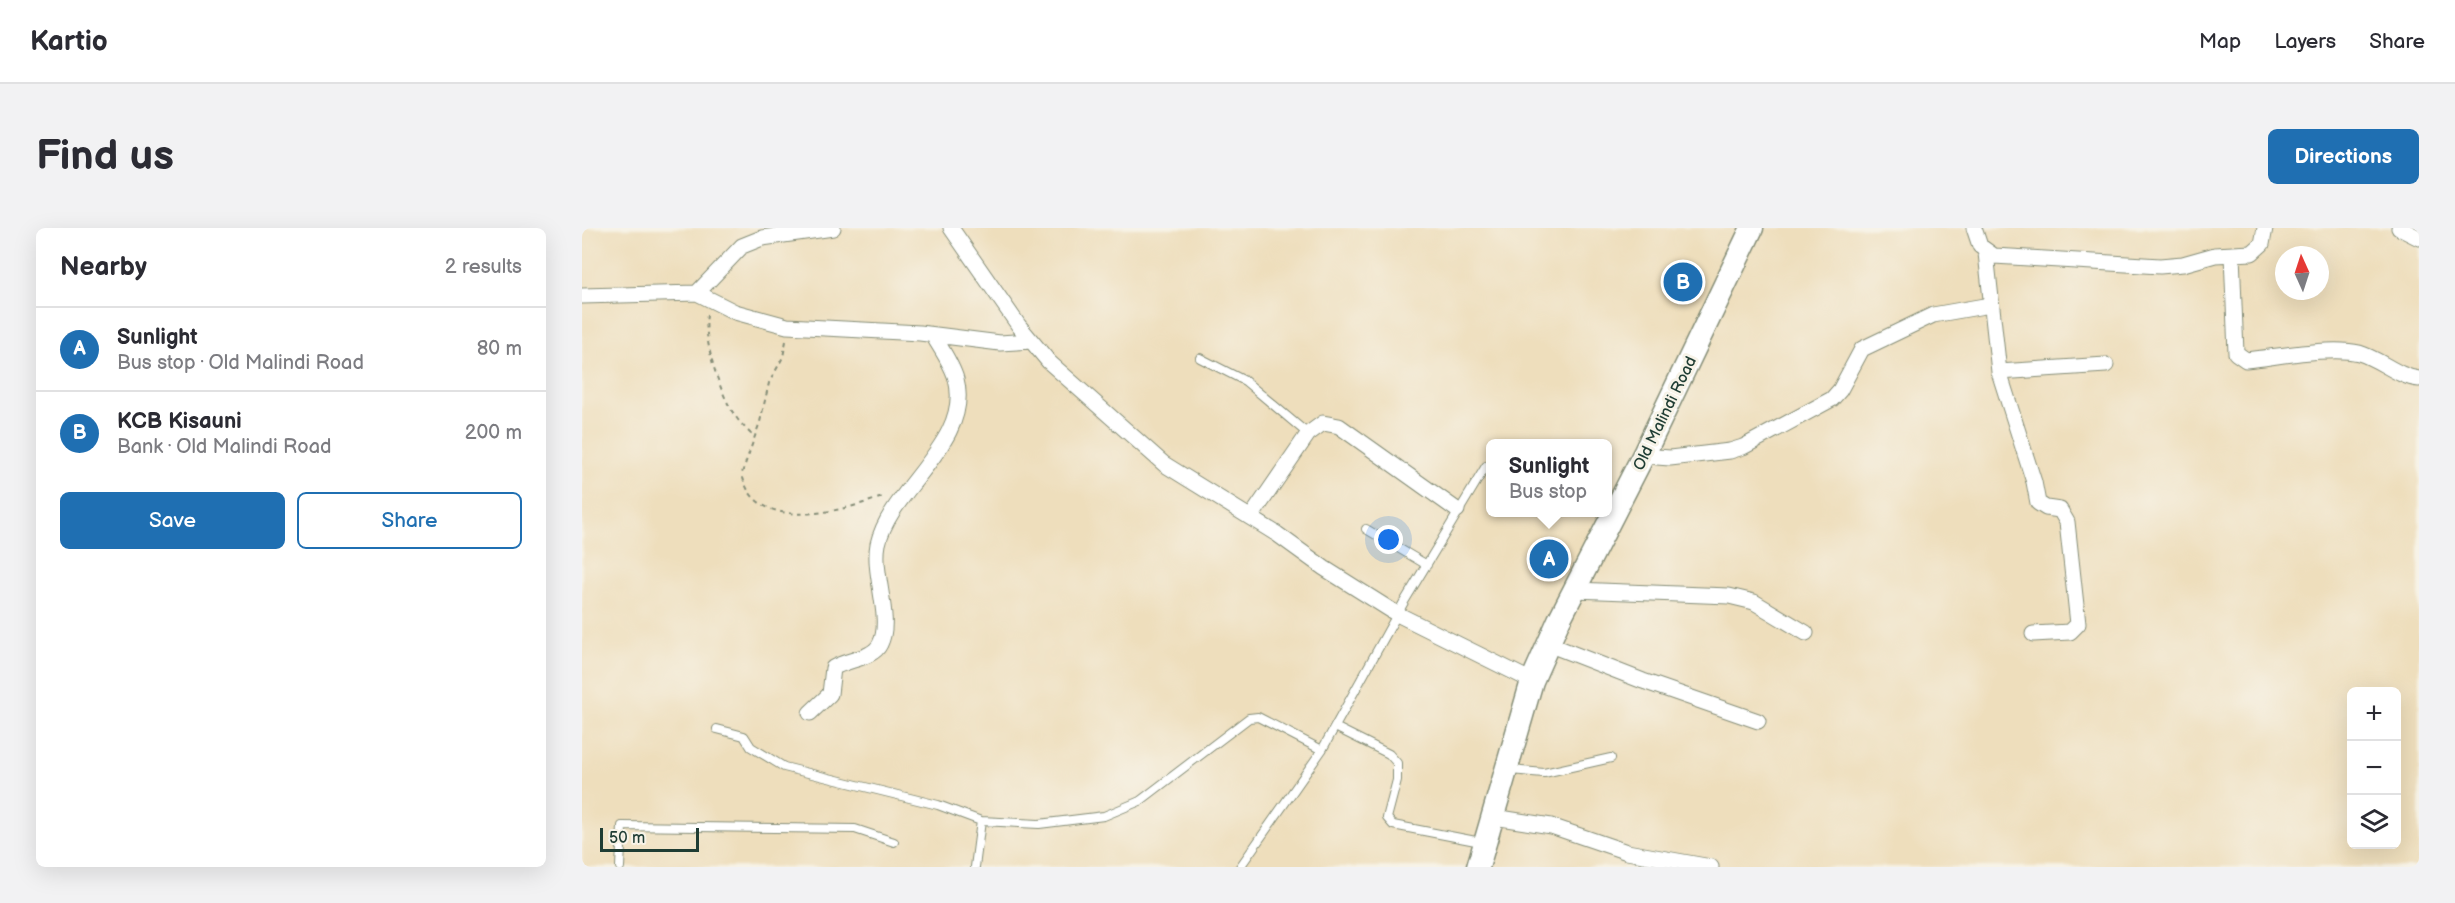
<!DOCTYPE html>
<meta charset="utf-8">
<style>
:root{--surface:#fff;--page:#f2f2f3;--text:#2b2b33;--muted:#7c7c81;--line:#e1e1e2;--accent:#1f6fb2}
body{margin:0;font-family:"Balsamiq Sans",sans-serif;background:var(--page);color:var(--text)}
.controls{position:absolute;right:18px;bottom:18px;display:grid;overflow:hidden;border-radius:9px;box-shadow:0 6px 24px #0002}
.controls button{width:54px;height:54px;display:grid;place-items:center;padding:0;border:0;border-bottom:2px solid var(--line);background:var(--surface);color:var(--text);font:30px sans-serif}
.compass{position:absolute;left:1693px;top:18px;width:54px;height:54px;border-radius:50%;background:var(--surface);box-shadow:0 6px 24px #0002;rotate:357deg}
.scale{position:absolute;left:18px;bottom:15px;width:99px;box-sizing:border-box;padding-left:6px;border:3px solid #1f3d34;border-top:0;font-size:16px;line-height:21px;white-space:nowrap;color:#1f3d34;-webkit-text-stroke:4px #f7f3e8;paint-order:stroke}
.you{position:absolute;left:807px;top:312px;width:21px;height:21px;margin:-15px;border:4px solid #fff;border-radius:50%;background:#1a73e8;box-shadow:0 0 0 9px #1a73e833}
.badge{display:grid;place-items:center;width:39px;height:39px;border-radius:50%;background:var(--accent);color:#fff;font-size:20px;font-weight:700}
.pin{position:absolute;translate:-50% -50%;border:3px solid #fff;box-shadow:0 2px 6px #0006}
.popup{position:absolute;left:904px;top:211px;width:126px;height:78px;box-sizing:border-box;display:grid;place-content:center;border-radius:9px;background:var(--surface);filter:drop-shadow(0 2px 4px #0005);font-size:20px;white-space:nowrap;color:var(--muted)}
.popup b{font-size:22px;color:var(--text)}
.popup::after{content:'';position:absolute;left:50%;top:100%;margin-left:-12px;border:12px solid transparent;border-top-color:var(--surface)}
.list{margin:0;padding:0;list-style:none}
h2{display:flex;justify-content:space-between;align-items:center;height:78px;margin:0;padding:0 24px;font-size:26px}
h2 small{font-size:20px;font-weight:400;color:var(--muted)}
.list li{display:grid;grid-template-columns:39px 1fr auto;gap:18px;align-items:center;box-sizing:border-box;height:84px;padding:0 24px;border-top:2px solid var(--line)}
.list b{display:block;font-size:22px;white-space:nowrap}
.list p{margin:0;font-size:20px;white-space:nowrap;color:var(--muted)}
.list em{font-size:20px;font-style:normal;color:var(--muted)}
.actions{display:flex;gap:12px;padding:18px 24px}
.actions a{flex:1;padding:14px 0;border:2px solid var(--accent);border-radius:9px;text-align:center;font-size:21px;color:var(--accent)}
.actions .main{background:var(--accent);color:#fff}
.icon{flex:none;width:33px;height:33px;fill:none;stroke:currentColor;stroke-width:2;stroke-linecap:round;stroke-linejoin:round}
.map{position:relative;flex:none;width:1837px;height:639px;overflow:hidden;border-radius:9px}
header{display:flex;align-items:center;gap:36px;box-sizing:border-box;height:84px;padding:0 30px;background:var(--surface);border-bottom:2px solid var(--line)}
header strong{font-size:28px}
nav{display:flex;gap:33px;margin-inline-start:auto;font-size:21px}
.intro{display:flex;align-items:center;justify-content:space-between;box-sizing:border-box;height:144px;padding:0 36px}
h1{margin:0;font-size:42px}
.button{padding:15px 27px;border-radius:9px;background:var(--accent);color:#fff;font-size:21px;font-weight:700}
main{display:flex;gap:36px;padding:0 36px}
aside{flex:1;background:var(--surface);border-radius:9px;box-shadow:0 6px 24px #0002}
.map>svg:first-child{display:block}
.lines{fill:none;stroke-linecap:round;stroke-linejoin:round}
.lane-casing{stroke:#868e78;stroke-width:10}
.street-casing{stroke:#868e78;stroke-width:17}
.secondary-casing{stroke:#868e78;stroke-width:25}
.path{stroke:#868e78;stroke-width:2;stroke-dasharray:4.5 4.5;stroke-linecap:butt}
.lane{stroke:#fff;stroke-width:8}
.street{stroke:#fff;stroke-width:15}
.secondary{stroke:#fff;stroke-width:22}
.labels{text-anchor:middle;stroke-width:6;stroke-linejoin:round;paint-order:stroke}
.street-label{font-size:16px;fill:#1f3d34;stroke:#f7f3e8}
</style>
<header>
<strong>Kartio</strong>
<nav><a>Map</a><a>Layers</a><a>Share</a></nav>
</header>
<div class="intro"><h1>Find us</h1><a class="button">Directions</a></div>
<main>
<aside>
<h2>Nearby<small>2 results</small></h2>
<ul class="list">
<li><span class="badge">A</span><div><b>Sunlight</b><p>Bus stop · Old Malindi Road</p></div><em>80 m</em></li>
<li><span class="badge">B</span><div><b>KCB Kisauni</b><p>Bank · Old Malindi Road</p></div><em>200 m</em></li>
</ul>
<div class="actions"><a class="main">Save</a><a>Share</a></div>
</aside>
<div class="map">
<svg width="1837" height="639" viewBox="0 0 1837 639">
<rect width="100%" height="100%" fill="#f7f3e8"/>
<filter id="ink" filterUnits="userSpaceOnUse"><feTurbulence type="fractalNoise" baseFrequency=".0167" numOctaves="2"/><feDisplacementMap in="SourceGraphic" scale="12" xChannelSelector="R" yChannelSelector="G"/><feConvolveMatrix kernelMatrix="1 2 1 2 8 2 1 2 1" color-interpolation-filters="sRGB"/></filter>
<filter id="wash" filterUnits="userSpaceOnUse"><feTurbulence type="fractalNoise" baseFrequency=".008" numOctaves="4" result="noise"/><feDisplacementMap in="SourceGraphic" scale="24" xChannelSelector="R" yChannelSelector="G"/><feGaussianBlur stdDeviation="1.35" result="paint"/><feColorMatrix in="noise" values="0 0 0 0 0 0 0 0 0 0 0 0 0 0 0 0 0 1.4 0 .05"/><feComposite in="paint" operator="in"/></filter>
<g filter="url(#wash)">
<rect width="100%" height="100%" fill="#eedebc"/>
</g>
<g filter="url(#ink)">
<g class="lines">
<defs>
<path id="lane" d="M 618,130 L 663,153 L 726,206
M 784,301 L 845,337
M 753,499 L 807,526 L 815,535 L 815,552 L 805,590 L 811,597 L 899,614
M 135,501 L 162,508 L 169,519 L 202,539 L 356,577 L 399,593 L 457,596 L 522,588 L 558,573 L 667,490 L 676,489 L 740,522
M 928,542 L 962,545 L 1029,530
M 38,639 L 40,598 L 273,601 L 312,614
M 393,639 L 399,593
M 658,639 L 740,522 L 822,374 L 904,238"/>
<path id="street" d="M 369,0 L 437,98 L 467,134 L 582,236 L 695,306 L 742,340 L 815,386 L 950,453
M 1392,0 L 1398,18 L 1412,28 L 1578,38 L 1601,36 L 1633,27 L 1670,25 L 1680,16 L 1683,0
M 1817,0 L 1837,10
M 1404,25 L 1417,144 L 1452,254 L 1456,275 L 1464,280 L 1478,282 L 1485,294 L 1496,396 L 1488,404 L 1451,406
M 1650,27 L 1654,125 L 1664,132 C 1694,129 1749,118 1777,125 C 1798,131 1816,149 1837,151
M 115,65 L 160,18 L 180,10 L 251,0
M 0,68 L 115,65 L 153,84 L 205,98 L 338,105 L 418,115 L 449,113
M 1417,144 L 1524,137
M 1063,224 L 1075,229 L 1088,230 L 1148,223 L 1161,219 L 1250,171 L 1258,162 L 1280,121 L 1351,87 L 1408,77
M 669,289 L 726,206 L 741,195 L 757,198 L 875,282
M 993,362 L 1147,368 L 1172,374 L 1224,405
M 966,416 L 1061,453 L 1176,493
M 228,485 L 248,466 L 251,440 C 265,431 291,431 298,416 C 311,391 290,346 296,316 C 308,261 391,213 374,151 C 370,136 359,121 351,107
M 912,589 L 969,598 L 1045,624 L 1129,639"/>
<path id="secondary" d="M 896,639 L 950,453 L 977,392 L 1063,224 L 1170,0"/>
</defs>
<!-- lane casing -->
<use href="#lane" class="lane-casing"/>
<!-- street casing -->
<use href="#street" class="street-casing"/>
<!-- secondary casing -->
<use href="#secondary" class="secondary-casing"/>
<!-- path -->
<path class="path" d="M 125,87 C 121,113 138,167 154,189 C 159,196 166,203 172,209
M 204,113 L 201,129 L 187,155 L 178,194 L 160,245 C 171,308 262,283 303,268"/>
<!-- lane -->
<use href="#lane" class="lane"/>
<!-- street -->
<use href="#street" class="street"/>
<!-- secondary -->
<use href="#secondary" class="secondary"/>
</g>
</g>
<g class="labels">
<!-- street labels -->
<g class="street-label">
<text transform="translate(1082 185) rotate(-64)" y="6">Old Malindi Road</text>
</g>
</g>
</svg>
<div class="controls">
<button>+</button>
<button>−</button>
<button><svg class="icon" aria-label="layers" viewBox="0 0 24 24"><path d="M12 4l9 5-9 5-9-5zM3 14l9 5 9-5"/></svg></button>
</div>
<svg class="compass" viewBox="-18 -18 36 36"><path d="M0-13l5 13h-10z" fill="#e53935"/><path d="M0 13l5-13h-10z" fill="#7c7c81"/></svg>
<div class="scale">50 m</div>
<div class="you"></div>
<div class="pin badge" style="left:967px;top:331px">A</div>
<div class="popup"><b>Sunlight</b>Bus stop</div>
<div class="pin badge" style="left:1101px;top:54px">B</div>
</div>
</main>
